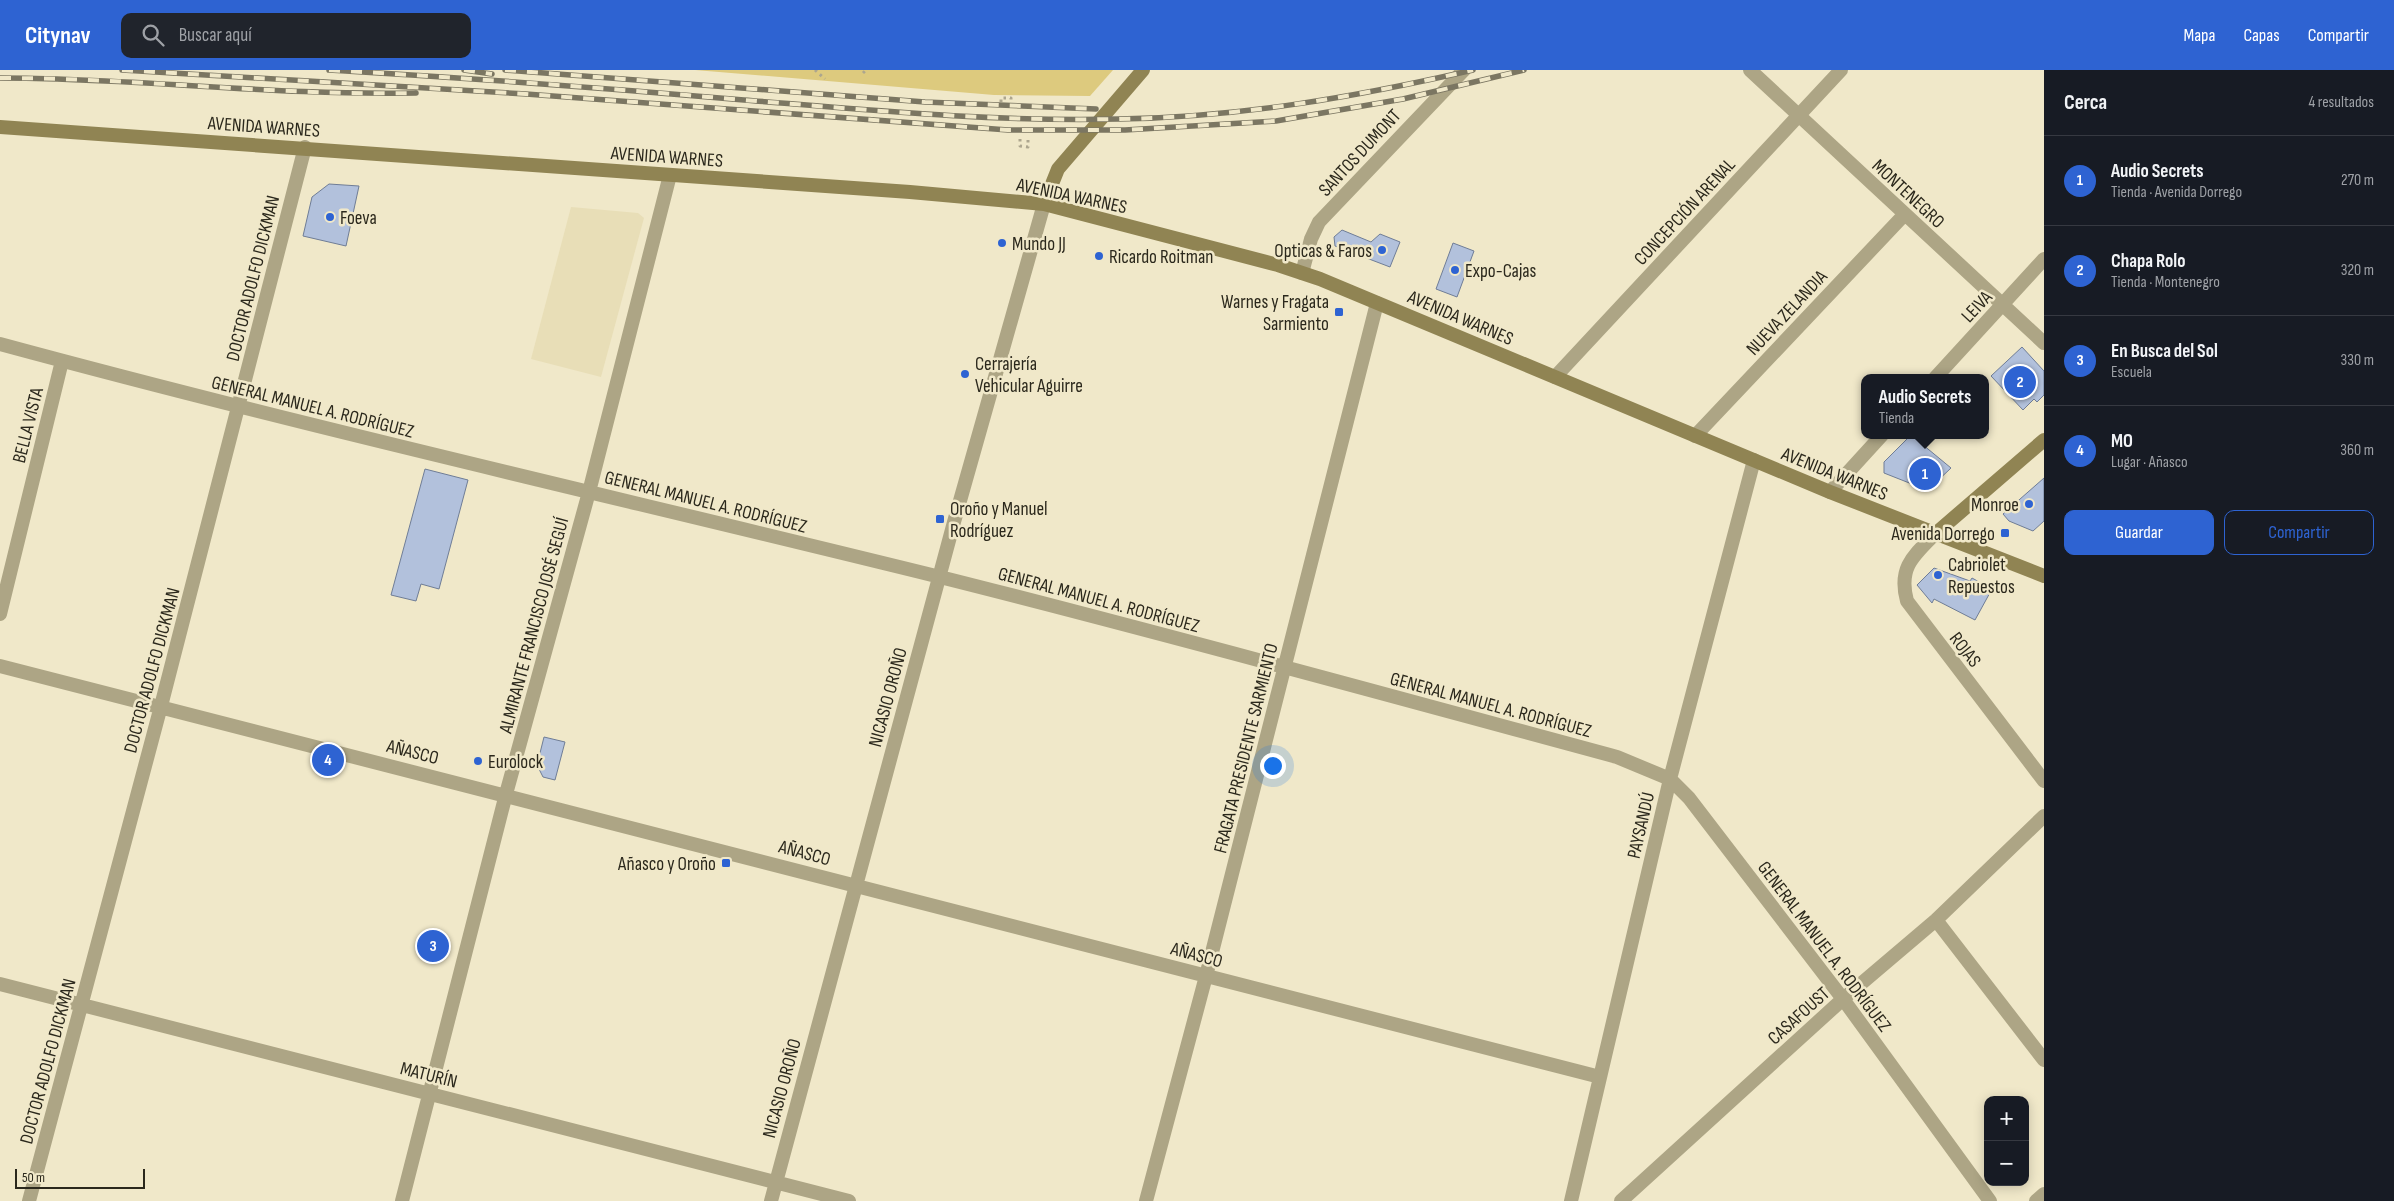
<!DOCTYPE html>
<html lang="es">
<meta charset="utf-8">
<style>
:root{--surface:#171b24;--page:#20242c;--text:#f1f3f6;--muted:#9ea1a6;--line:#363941;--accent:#2e63d2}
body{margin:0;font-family:"Sofia Sans Condensed",sans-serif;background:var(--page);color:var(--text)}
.controls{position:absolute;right:15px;bottom:15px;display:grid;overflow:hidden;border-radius:10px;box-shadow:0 2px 12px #0003}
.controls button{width:45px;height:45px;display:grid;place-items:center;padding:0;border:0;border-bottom:1px solid var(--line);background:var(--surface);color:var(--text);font:25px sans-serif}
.scale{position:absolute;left:15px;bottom:12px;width:130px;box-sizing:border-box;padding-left:5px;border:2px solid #2b281c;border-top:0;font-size:14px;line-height:18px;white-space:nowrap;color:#2b281c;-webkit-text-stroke:4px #f0e8c9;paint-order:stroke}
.you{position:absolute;left:1272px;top:695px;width:18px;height:18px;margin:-12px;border:4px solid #fff;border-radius:50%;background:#1a73e8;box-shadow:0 0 0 8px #1a73e833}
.badge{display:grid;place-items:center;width:32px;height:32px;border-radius:50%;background:var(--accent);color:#fff;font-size:16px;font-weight:700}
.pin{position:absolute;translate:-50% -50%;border:2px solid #fff;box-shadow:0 1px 5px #0006}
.popup{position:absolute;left:1861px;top:304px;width:128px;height:65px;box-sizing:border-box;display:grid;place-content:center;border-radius:10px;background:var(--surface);filter:drop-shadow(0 1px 4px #0005);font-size:16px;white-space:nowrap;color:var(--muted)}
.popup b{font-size:19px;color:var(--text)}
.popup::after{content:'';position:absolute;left:50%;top:100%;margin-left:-10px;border:10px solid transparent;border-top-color:var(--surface)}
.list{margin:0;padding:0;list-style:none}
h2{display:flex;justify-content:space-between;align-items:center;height:65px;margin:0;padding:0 20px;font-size:21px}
h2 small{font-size:16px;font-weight:400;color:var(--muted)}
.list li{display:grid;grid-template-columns:32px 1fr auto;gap:15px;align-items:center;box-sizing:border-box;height:90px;padding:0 20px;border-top:1px solid var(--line)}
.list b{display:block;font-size:19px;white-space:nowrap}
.list p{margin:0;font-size:16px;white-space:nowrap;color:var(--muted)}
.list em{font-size:16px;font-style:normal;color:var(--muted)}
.actions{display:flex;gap:10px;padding:15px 20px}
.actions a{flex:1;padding:11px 0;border:1px solid var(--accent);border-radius:10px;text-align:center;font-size:18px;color:var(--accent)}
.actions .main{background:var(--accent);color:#fff}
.icon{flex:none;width:28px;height:28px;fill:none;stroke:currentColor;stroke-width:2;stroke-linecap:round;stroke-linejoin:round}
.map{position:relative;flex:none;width:2044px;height:1131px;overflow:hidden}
header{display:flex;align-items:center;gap:30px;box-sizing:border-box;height:70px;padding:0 25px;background:var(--accent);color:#fff}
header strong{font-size:24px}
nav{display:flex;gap:28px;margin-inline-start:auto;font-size:18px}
.search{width:350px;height:45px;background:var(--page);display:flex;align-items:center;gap:12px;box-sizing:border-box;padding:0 18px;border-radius:10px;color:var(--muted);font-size:19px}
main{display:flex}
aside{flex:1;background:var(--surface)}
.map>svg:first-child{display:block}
.built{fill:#e8deb7}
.green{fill:#ddca7e}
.building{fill:#b2c1dc;stroke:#6f7d96}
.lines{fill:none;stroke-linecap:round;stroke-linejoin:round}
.path{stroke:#ada68e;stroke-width:3;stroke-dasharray:2.5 4;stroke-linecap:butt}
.minor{stroke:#ada585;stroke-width:14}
.secondary{stroke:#908453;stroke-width:14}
.rail-casing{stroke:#7b7662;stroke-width:5.5}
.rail{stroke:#f0e8c9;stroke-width:4;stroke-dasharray:11;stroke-linecap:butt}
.poi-dot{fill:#2e63d2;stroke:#f0e8c9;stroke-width:2}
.labels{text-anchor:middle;stroke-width:5;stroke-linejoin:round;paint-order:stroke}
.street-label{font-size:19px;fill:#2b281c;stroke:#f0e8c9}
.poi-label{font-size:19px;fill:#2b281c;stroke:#f0e8c9;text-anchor:start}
</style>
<header>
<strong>Citynav</strong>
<div class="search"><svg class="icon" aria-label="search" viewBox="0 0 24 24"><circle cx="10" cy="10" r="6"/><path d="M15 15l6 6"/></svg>Buscar aquí</div>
<nav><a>Mapa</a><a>Capas</a><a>Compartir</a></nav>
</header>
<main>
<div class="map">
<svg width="2044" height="1131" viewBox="0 0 2044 1131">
<rect width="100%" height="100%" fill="#f0e8c9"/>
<!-- built -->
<path class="built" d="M 571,137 L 638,143 L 644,148 L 601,307 L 531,289 Z"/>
<!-- green -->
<path class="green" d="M 695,0 L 1113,0 L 1090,26 L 994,25 Z"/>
<!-- building -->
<path class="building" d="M 329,114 L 359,116 L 346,176 L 303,166 L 312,127 Z
M 1342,160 L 1371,172 L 1380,164 L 1400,172 L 1390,197 L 1335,176 L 1334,167 Z
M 1453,173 L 1474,181 L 1457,227 L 1436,219 Z
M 2022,277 L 2044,301 L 2044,325 L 2037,332 L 2034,329 L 2023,340 L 1991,306 Z
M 1911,365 L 1951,398 L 1931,417 L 1922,418 L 1884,403 L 1884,392 Z
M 425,399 L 468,410 L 439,519 L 421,514 L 416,531 L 391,525 Z
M 2044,408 L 2044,451 L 2033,461 L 2009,451 L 2003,444 Z
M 1934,498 L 1970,511 L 1972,508 L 1992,519 L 1975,550 L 1934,529 L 1932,533 L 1917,515 Z
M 544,667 L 565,672 L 555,710 L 543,707 L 537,695 Z"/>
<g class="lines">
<!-- path -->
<path class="path" d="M 815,0 L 825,9
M 863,3 L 866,0
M 1001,32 L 1001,28 L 1011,28 L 1011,33
M 1020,69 L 1020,76 L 1028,77 L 1028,70"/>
<!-- minor -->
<path class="minor" d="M 1750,0 L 2044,273
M 1302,203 L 1311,169 L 1319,152 L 1464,0
M 0,274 C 310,358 624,429 936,506 C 1164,563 1391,626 1617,687 L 1670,709 L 1689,728 L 1843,929 L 1990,1131
M 1555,307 L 1841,0
M 1935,308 L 2044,189
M 1695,366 L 1904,145
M 1830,422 L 1882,365
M 1935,464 C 1913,486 1898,498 1907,531 L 2044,711
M 0,544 L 62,291
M 0,596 L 1600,1007
M 1936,850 L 2044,990
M 0,914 L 849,1131
M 29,1131 L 161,636 L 305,77
M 402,1131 L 506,724 L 589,422 L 670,105
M 771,1131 L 954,452 L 1044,134
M 1146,1131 L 1206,906 L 1377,233
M 1571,1131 L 1670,709 L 1754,390
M 1621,1131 L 1843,929 L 1936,850 L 2044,746
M 2036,1131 L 2044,1124"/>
<!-- secondary -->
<path class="secondary" d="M 0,57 L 910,122 L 1044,134 L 1278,195 L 1320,209 L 1830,422 L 2044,506
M 1044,134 L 1058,99 L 1143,0
M 1935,464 L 2044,370"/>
<defs>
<path id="rail" d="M 122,0 L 526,24 L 1008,60 L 1125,60 L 1276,51 L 1403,29 L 1524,0
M 329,0 C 468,8 606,18 744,30 C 869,40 994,52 1119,49 C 1241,47 1355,27 1473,0
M 464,0 L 492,4
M 505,0 L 925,32 L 1096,39
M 0,8 C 139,8 277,26 416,23"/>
</defs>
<!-- rail casing -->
<use href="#rail" class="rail-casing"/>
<!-- rail -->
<use href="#rail" class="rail"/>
</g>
<!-- markers -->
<g class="poi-dot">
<circle cx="330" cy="147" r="5"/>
<circle cx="1002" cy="173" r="5"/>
<circle cx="1382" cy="180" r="5"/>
<circle cx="1099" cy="186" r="5"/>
<circle cx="1455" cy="200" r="5"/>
<rect x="1334" y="237" width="10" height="10" rx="2.5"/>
<circle cx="965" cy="304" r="5"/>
<circle cx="2029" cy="434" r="5"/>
<rect x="935" y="444" width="10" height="10" rx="2.5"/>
<rect x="2000" y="458" width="10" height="10" rx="2.5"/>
<circle cx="1938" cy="505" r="5"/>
<circle cx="478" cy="691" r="5"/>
<rect x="721" y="788" width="10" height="10" rx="2.5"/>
</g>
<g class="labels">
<!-- street labels -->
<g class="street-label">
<text transform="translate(264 56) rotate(4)" y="7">AVENIDA WARNES</text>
<text transform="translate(1359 82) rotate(-47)" y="7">SANTOS DUMONT</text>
<text transform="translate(667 86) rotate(4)" y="7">AVENIDA WARNES</text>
<text transform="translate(1909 123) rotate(43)" y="7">MONTENEGRO</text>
<text transform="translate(1072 125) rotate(12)" y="7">AVENIDA WARNES</text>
<text transform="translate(1684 141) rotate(-47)" y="7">CONCEPCIÓN ARENAL</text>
<text transform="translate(252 208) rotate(-76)" y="7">DOCTOR ADOLFO DICKMAN</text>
<text transform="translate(1976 236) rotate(-47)" y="7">LEIVA</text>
<text transform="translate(1786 242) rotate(-47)" y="7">NUEVA ZELANDIA</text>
<text transform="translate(1461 247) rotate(23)" y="7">AVENIDA WARNES</text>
<text transform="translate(313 336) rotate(14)" y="7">GENERAL MANUEL A. RODRÍGUEZ</text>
<text transform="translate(27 355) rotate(-76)" y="7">BELLA VISTA</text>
<text transform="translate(1835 403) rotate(22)" y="7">AVENIDA WARNES</text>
<text transform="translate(706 431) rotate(14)" y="7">GENERAL MANUEL A. RODRÍGUEZ</text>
<text transform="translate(1099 529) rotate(15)" y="7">GENERAL MANUEL A. RODRÍGUEZ</text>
<text transform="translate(533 555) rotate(-75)" y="7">ALMIRANTE FRANCISCO JOSÉ SEGUÍ</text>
<text transform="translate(1966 579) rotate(52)" y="7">ROJAS</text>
<text transform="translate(151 600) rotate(-75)" y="7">DOCTOR ADOLFO DICKMAN</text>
<text transform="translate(887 627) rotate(-75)" y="7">NICASIO OROÑO</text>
<text transform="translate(1491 634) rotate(15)" y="7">GENERAL MANUEL A. RODRÍGUEZ</text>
<text transform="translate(1245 678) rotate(-76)" y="7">FRAGATA PRESIDENTE SARMIENTO</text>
<text transform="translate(413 681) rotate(14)" y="7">AÑASCO</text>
<text transform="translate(1640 755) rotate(-77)" y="7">PAYSANDÚ</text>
<text transform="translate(805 782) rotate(15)" y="7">AÑASCO</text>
<text transform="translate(1825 876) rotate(53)" y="7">GENERAL MANUEL A. RODRÍGUEZ</text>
<text transform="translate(1197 884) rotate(15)" y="7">AÑASCO</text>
<text transform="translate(1798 945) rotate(-42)" y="7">CASAFOUST</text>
<text transform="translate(47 991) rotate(-75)" y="7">DOCTOR ADOLFO DICKMAN</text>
<text transform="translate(429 1004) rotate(14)" y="7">MATURÍN</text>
<text transform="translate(781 1018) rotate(-75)" y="7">NICASIO OROÑO</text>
</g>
<!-- poi labels -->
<g class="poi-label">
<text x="340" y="154">Foeva</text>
<text x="1012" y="180">Mundo JJ</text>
<text x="1372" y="187" text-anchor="end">Opticas &amp; Faros</text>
<text x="1109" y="193">Ricardo Roitman</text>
<text x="1465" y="207">Expo-Cajas</text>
<text x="1329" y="238" text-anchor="end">Warnes y Fragata<tspan x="1329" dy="22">Sarmiento</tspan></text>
<text x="975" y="300">Cerrajería<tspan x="975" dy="22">Vehicular Aguirre</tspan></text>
<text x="2019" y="441" text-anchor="end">Monroe</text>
<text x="950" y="445">Oroño y Manuel<tspan x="950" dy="22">Rodríguez</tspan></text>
<text x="1995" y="470" text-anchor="end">Avenida Dorrego</text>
<text x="1948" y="501">Cabriolet<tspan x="1948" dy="22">Repuestos</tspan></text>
<text x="488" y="698">Eurolock</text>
<text x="716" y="800" text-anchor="end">Añasco y Oroño</text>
</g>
</g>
</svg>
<div class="controls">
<button>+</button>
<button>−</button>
</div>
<div class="scale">50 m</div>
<div class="you"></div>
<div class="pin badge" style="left:1925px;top:404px">1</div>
<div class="popup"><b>Audio Secrets</b>Tienda</div>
<div class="pin badge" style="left:2020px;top:312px">2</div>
<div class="pin badge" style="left:433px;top:876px">3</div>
<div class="pin badge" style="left:328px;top:690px">4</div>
</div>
<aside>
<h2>Cerca<small>4 resultados</small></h2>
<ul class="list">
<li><span class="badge">1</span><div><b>Audio Secrets</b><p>Tienda · Avenida Dorrego</p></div><em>270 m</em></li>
<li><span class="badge">2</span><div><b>Chapa Rolo</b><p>Tienda · Montenegro</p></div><em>320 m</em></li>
<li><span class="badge">3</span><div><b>En Busca del Sol</b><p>Escuela</p></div><em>330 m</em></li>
<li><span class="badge">4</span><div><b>MO</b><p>Lugar · Añasco</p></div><em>360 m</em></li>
</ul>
<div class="actions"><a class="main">Guardar</a><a>Compartir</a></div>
</aside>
</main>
